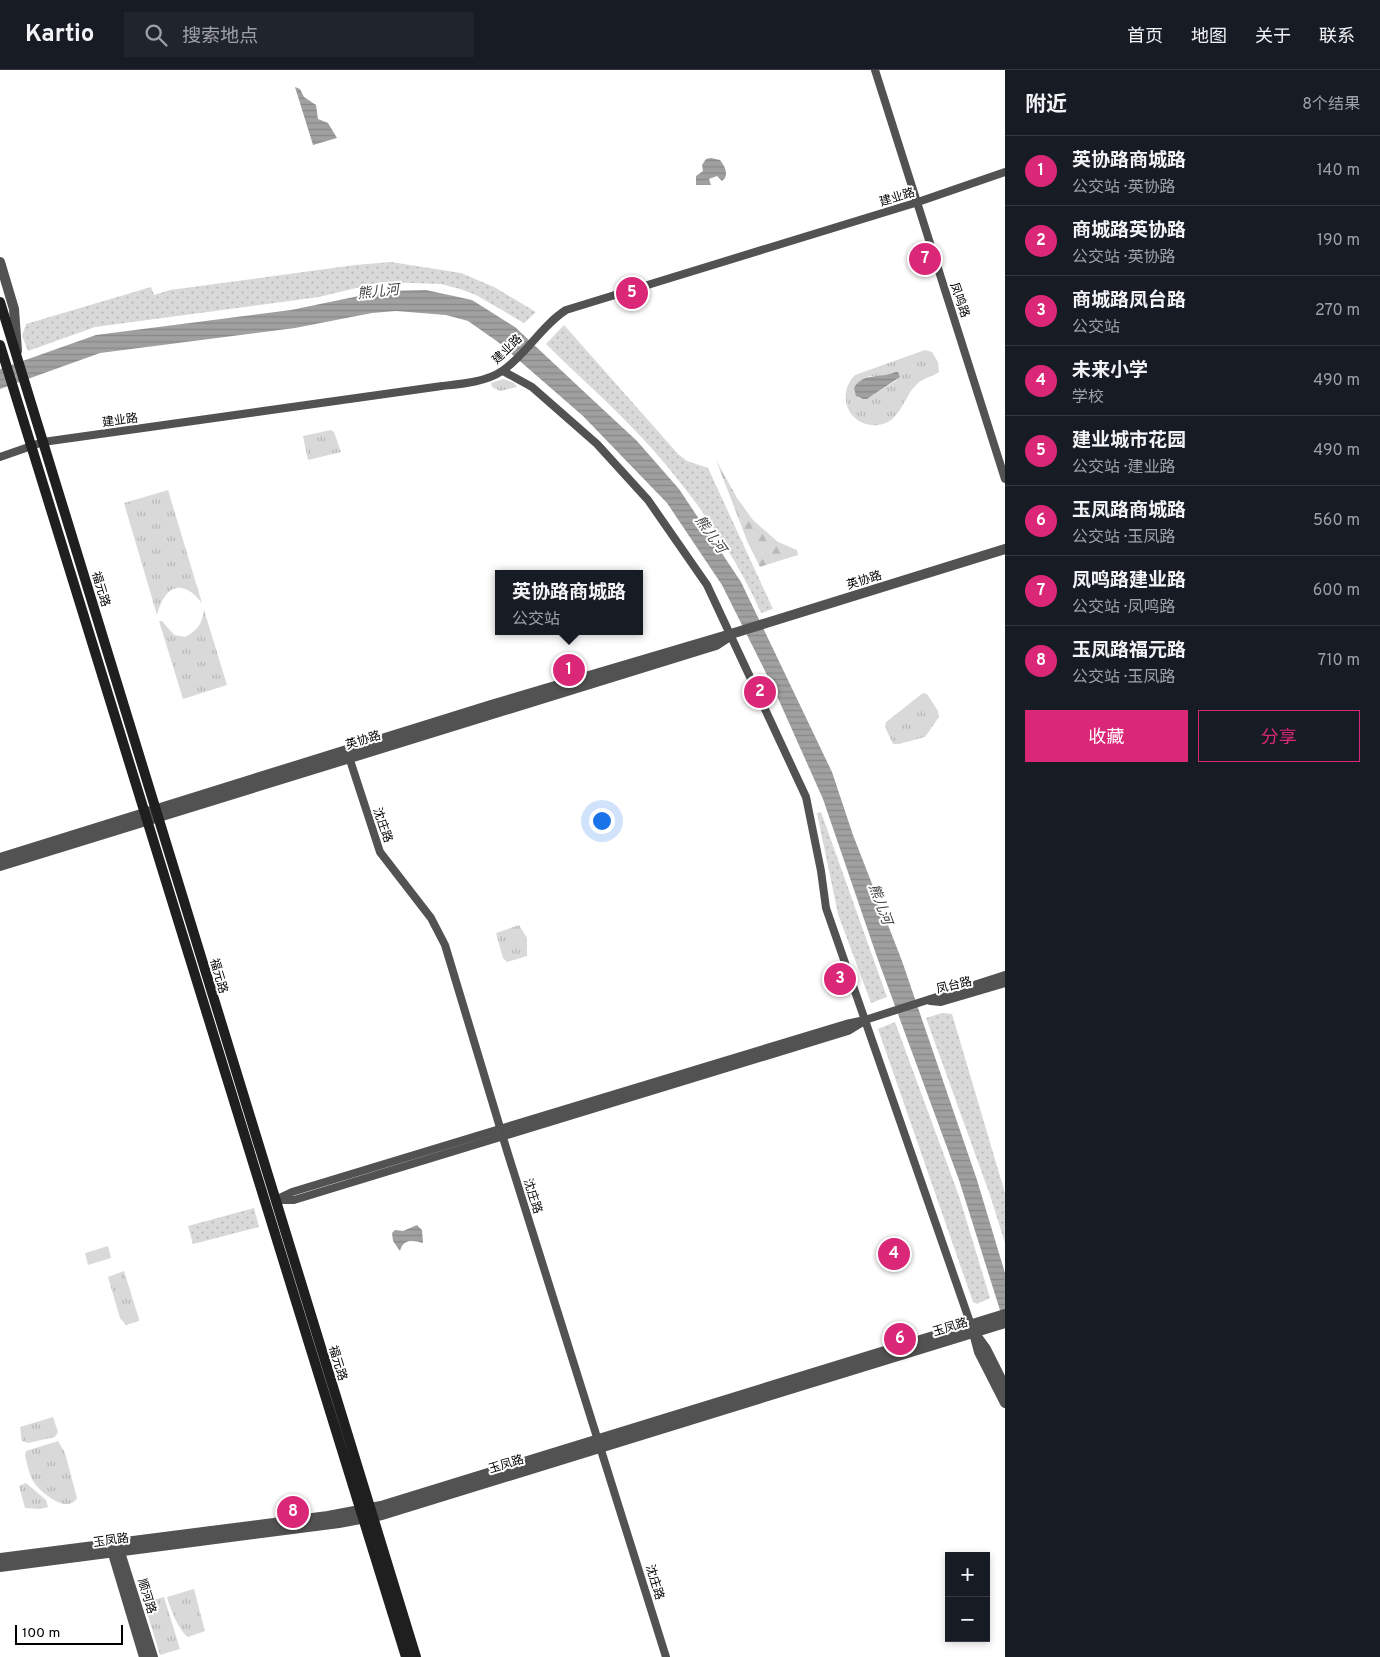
<!DOCTYPE html>
<html lang="zh">
<meta charset="utf-8">
<style>
:root{--surface:#171b24;--page:#20242c;--text:#f1f3f6;--muted:#9ea1a6;--line:#363941;--accent:#db2777}
body{margin:0;font-family:Overpass,"Noto Sans SC",sans-serif;background:var(--page);color:var(--text)}
.controls{position:absolute;right:15px;bottom:15px;display:grid;overflow:hidden;border-radius:0px;box-shadow:0 2px 8px #0003}
.controls button{width:45px;height:45px;display:grid;place-items:center;padding:0;border:0;border-bottom:1px solid var(--line);background:var(--surface);color:var(--text);font:25px sans-serif}
.scale{position:absolute;left:15px;bottom:12px;width:108px;box-sizing:border-box;padding-left:5px;border:2px solid #000;border-top:0;font-size:14px;line-height:18px;white-space:nowrap;color:#000;-webkit-text-stroke:4px #fff;paint-order:stroke}
.you{position:absolute;left:601px;top:750px;width:18px;height:18px;margin:-12px;border:4px solid #fff;border-radius:50%;background:#1a73e8;box-shadow:0 0 0 8px #1a73e833}
.badge{display:grid;place-items:center;width:32px;height:32px;border-radius:50%;background:var(--accent);color:#fff;font-size:16px;font-weight:700}
.pin{position:absolute;translate:-50% -50%;border:2px solid #fff;box-shadow:0 1px 5px #0006}
.popup{position:absolute;left:495px;top:500px;width:148px;height:65px;box-sizing:border-box;display:grid;place-content:center;border-radius:0px;background:var(--surface);filter:drop-shadow(0 1px 4px #0005);font-size:16px;white-space:nowrap;color:var(--muted)}
.popup b{font-size:19px;color:var(--text)}
.popup::after{content:'';position:absolute;left:50%;top:100%;margin-left:-10px;border:10px solid transparent;border-top-color:var(--surface)}
.list{margin:0;padding:0;list-style:none}
h2{display:flex;justify-content:space-between;align-items:center;height:65px;margin:0;padding:0 20px;font-size:21px}
h2 small{font-size:16px;font-weight:400;color:var(--muted)}
.list li{display:grid;grid-template-columns:32px 1fr auto;gap:15px;align-items:center;box-sizing:border-box;height:70px;padding:0 20px;border-top:1px solid var(--line)}
.list b{display:block;font-size:19px;white-space:nowrap}
.list p{margin:0;font-size:16px;white-space:nowrap;color:var(--muted)}
.list em{font-size:16px;font-style:normal;color:var(--muted)}
.actions{display:flex;gap:10px;padding:15px 20px}
.actions a{flex:1;padding:11px 0;border:1px solid var(--accent);border-radius:0px;text-align:center;font-size:18px;color:var(--accent)}
.actions .main{background:var(--accent);color:#fff}
.icon{flex:none;width:28px;height:28px;fill:none;stroke:currentColor;stroke-width:2;stroke-linecap:round;stroke-linejoin:round}
.map{position:relative;flex:none;width:1005px;height:1587px;overflow:hidden}
header{display:flex;align-items:center;gap:30px;box-sizing:border-box;height:70px;padding:0 25px;background:var(--surface);border-bottom:1px solid var(--line)}
header strong{font-size:24px}
nav{display:flex;gap:28px;margin-inline-start:auto;font-size:18px}
.search{width:350px;height:45px;background:var(--page);display:flex;align-items:center;gap:12px;box-sizing:border-box;padding:0 18px;border-radius:0px;color:var(--muted);font-size:19px}
main{display:flex}
aside{flex:1;background:var(--surface)}
.map>svg:first-child{display:block}
.grass{fill:url(#grass-tufts);fill-rule:evenodd}
.forest{fill:url(#forest-firs)}
.park{fill:url(#park-dots)}
.pitch{fill:#d9d9d9}
.water{fill:url(#water-rules)}
.lines{fill:none;stroke-linecap:round;stroke-linejoin:round}
.minor{stroke:#525252;stroke-width:8}
.tertiary{stroke:#525252;stroke-width:10}
.secondary{stroke:#1f1f1f;stroke-width:10}
.labels{text-anchor:middle;stroke-width:4;stroke-linejoin:round;paint-order:stroke}
.street-label{font-size:12px;fill:#000;stroke:#fff}
.water-label{font-size:14px;font-style:italic;fill:#414141;stroke:#fff}
</style>
<header>
<strong>Kartio</strong>
<div class="search"><svg class="icon" aria-label="search" viewBox="0 0 24 24"><circle cx="10" cy="10" r="6"/><path d="M15 15l6 6"/></svg>搜索地点</div>
<nav><a>首页</a><a>地图</a><a>关于</a><a>联系</a></nav>
</header>
<main>
<div class="map">
<svg width="1005" height="1587" viewBox="0 0 1005 1587">
<defs>
<pattern id="grass-tufts" width="24" height="20" patternUnits="userSpaceOnUse" patternTransform="scale(1.25)"><rect width="24" height="20" fill="#d9d9d9"/><path d="M3 7l-1-3M5 7V3M7 7l1-3M15 17l-1-3M17 17v-4M19 17l1-3" fill="none" stroke="#b8b8b8"/></pattern>
<pattern id="forest-firs" width="22" height="20" patternUnits="userSpaceOnUse" patternTransform="scale(1.25)"><rect width="22" height="20" fill="#d9d9d9"/><path d="M5 1l3.5 6h-7zM16 11l3.5 6h-7z" fill="#b8b8b8"/></pattern>
<pattern id="park-dots" width="8" height="8" patternUnits="userSpaceOnUse" patternTransform="scale(1.25)"><rect width="8" height="8" fill="#d9d9d9"/><path d="M2 2h.1M6 6h.1" fill="none" stroke="#b8b8b8" stroke-width="1.8" stroke-linecap="round"/></pattern>
<pattern id="water-rules" width="6" height="5" patternUnits="userSpaceOnUse" patternTransform="scale(1.25)"><rect width="6" height="5" fill="#a0a0a0"/><path d="M0 2.5h6" fill="none" stroke="#888"/></pattern>
</defs>
<rect width="100%" height="100%" fill="#fff"/>
<!-- grass -->
<path class="grass" d="M 925,280 L 932,282 L 938,292 L 939,302 C 932,307 922,308 916,315 C 903,328 900,353 878,355 C 849,358 835,325 855,305 ZM 895,302 L 897,310 L 867,329 L 858,328 L 869,306 L 882,307 Z
M 503,309 L 514,313 L 517,317 L 500,321 L 492,317 L 491,313 Z
M 331,360 L 334,362 L 341,382 L 308,390 L 303,366 Z
M 168,420 L 202,533 C 182,507 164,516 157,545 L 124,433 Z
M 204,540 L 227,615 L 183,629 L 159,551 L 162,551 L 174,565 L 185,567 C 198,560 202,554 204,540 Z
M 923,623 L 927,624 L 938,641 L 939,647 L 925,667 L 899,674 L 893,674 L 885,657 L 886,652 Z
M 519,855 L 527,868 L 527,886 L 507,892 L 503,888 L 496,863 Z
M 124,1201 L 139,1249 L 139,1251 L 126,1255 L 120,1248 L 108,1207 Z
M 53,1347 L 58,1362 L 55,1367 L 28,1373 L 22,1371 L 20,1357 Z
M 58,1371 L 65,1383 L 77,1428 C 67,1445 40,1422 33,1411 C 29,1404 27,1393 25,1385 L 26,1381 Z
M 26,1413 L 46,1430 L 48,1437 L 40,1439 L 25,1438 L 19,1416 Z
M 194,1519 L 205,1561 L 188,1567 C 179,1561 170,1538 167,1527 Z
M 164,1527 L 180,1579 L 160,1585 L 144,1533 Z"/>
<!-- forest -->
<path class="forest" d="M 716,390 L 737,428 L 753,450 L 778,472 L 797,480 L 798,485 L 760,497 L 748,473 Z"/>
<!-- park -->
<path class="park" d="M 391,192 L 461,203 L 494,217 L 536,242 L 524,253 L 476,225 L 460,219 L 441,214 L 381,212 L 319,227 L 95,257 L 28,281 L 22,266 L 26,254 L 151,217 L 154,225 L 170,220 L 355,195 Z
M 564,255 L 678,384 L 687,391 L 708,398 L 773,539 L 761,543 C 734,481 689,419 644,370 C 613,336 578,306 546,274 Z
M 821,742 L 887,927 L 871,933 L 838,844 L 817,743 Z
M 942,943 L 952,944 L 1005,1123 L 1005,1173 L 990,1125 L 926,948 Z
M 895,952 L 959,1126 L 990,1228 L 977,1234 L 973,1232 L 878,959 Z
M 254,1138 L 259,1157 L 193,1174 L 188,1156 Z"/>
<!-- pitch -->
<path class="pitch" d="M 108,1176 L 111,1188 L 88,1195 L 85,1183 Z"/>
<!-- water -->
<path class="water" d="M 295,17 L 300,19 L 304,27 L 316,35 L 318,49 L 328,53 L 337,68 L 313,75 Z
M 711,88 L 720,90 C 724,95 728,102 725,108 L 722,111 L 717,106 L 709,109 L 711,115 L 696,115 L 696,106 L 703,101 L 702,95 L 706,89 Z
M 426,220 L 472,230 L 499,247 L 515,257 L 595,332 L 637,371 L 679,419 L 741,512 L 832,702 L 853,765 L 902,891 L 977,1110 L 1005,1203 L 1005,1256 L 959,1110 L 877,887 L 823,729 L 773,617 L 722,515 L 667,433 L 583,346 L 498,272 L 468,251 L 446,245 L 396,241 L 372,243 L 295,258 L 100,283 L 0,319 L 0,299 L 96,265 L 291,240 L 383,221 Z
M 895,302 L 898,302 L 900,307 L 867,329 L 863,329 L 856,326 L 854,318 C 863,302 880,309 895,302 Z
M 417,1155 L 422,1160 L 423,1173 C 412,1170 403,1169 400,1181 L 393,1171 L 392,1163 L 395,1160 L 403,1161 Z"/>
<g class="lines">
<!-- minor -->
<path class="minor" d="M 875,0 L 1005,409
M 503,301 L 532,317 L 597,374 L 648,430 L 707,515 L 806,727 L 821,801 L 826,838 L 972,1258
M 0,387 L 43,372 L 442,316 C 461,314 486,312 502,301 C 524,287 542,255 566,240 L 915,133 L 1005,102
M 349,687 L 380,782 L 431,848 L 445,875 L 508,1084 L 666,1587
M 930,931 L 941,932 L 1005,913
M 275,1130 L 292,1122 L 846,954 L 865,950 L 1005,905
M 278,1130 L 294,1130 L 848,961 L 861,953"/>
<!-- tertiary -->
<path class="tertiary" d="M 0,192 L 14,239 L 17,281
M 0,788 L 491,635 L 731,564 L 1005,479
M 0,796 L 716,575 L 728,567
M 974,1263 L 979,1282 L 1005,1333
M 978,1268 L 986,1279 L 1005,1317
M 118,1476 L 153,1587
M 111,1477 L 144,1587
M 0,1488 L 328,1446 L 381,1436 L 1005,1244
M 0,1497 L 339,1453 L 382,1445 L 1005,1253"/>
<!-- secondary -->
<path class="secondary" d="M 0,232 L 416,1587
M 0,275 L 406,1587"/>
</g>
<g class="labels">
<!-- street labels -->
<g class="street-label">
<text transform="translate(897 127) rotate(-17)" y="4">建业路</text>
<text transform="translate(960 230) rotate(71)" y="4">凤鸣路</text>
<text transform="translate(507 279) rotate(-44)" y="4">建业路</text>
<text transform="translate(120 350) rotate(-8)" y="4">建业路</text>
<text transform="translate(864 510) rotate(-17)" y="4">英协路</text>
<text transform="translate(101 519) rotate(73)" y="4">福元路</text>
<text transform="translate(363 670) rotate(-17)" y="4">英协路</text>
<text transform="translate(383 755) rotate(71)" y="4">沈庄路</text>
<text transform="translate(219 906) rotate(74)" y="4">福元路</text>
<text transform="translate(954 915) rotate(-13)" y="4">凤台路</text>
<text transform="translate(533 1126) rotate(72)" y="4">沈庄路</text>
<text transform="translate(950 1257) rotate(-17)" y="4">玉凤路</text>
<text transform="translate(338 1293) rotate(73)" y="4">福元路</text>
<text transform="translate(506 1394) rotate(-17)" y="4">玉凤路</text>
<text transform="translate(111 1470) rotate(-8)" y="4">玉凤路</text>
<text transform="translate(655 1512) rotate(73)" y="4">沈庄路</text>
<text transform="translate(147 1526) rotate(73)" y="4">顺河路</text>
</g>
<!-- water labels -->
<g class="water-label">
<text transform="translate(378 221) rotate(-6)" y="5">熊儿河</text>
<text transform="translate(711 464) rotate(55)" y="5">熊儿河</text>
<text transform="translate(881 834) rotate(70)" y="5">熊儿河</text>
</g>
</g>
</svg>
<div class="controls">
<button>+</button>
<button>−</button>
</div>
<div class="scale">100 m</div>
<div class="you"></div>
<div class="pin badge" style="left:569px;top:600px">1</div>
<div class="popup"><b>英协路商城路</b>公交站</div>
<div class="pin badge" style="left:760px;top:622px">2</div>
<div class="pin badge" style="left:840px;top:909px">3</div>
<div class="pin badge" style="left:894px;top:1184px">4</div>
<div class="pin badge" style="left:632px;top:223px">5</div>
<div class="pin badge" style="left:900px;top:1269px">6</div>
<div class="pin badge" style="left:925px;top:189px">7</div>
<div class="pin badge" style="left:293px;top:1442px">8</div>
</div>
<aside>
<h2>附近<small>8个结果</small></h2>
<ul class="list">
<li><span class="badge">1</span><div><b>英协路商城路</b><p>公交站 · 英协路</p></div><em>140 m</em></li>
<li><span class="badge">2</span><div><b>商城路英协路</b><p>公交站 · 英协路</p></div><em>190 m</em></li>
<li><span class="badge">3</span><div><b>商城路凤台路</b><p>公交站</p></div><em>270 m</em></li>
<li><span class="badge">4</span><div><b>未来小学</b><p>学校</p></div><em>490 m</em></li>
<li><span class="badge">5</span><div><b>建业城市花园</b><p>公交站 · 建业路</p></div><em>490 m</em></li>
<li><span class="badge">6</span><div><b>玉凤路商城路</b><p>公交站 · 玉凤路</p></div><em>560 m</em></li>
<li><span class="badge">7</span><div><b>凤鸣路建业路</b><p>公交站 · 凤鸣路</p></div><em>600 m</em></li>
<li><span class="badge">8</span><div><b>玉凤路福元路</b><p>公交站 · 玉凤路</p></div><em>710 m</em></li>
</ul>
<div class="actions"><a class="main">收藏</a><a>分享</a></div>
</aside>
</main>
